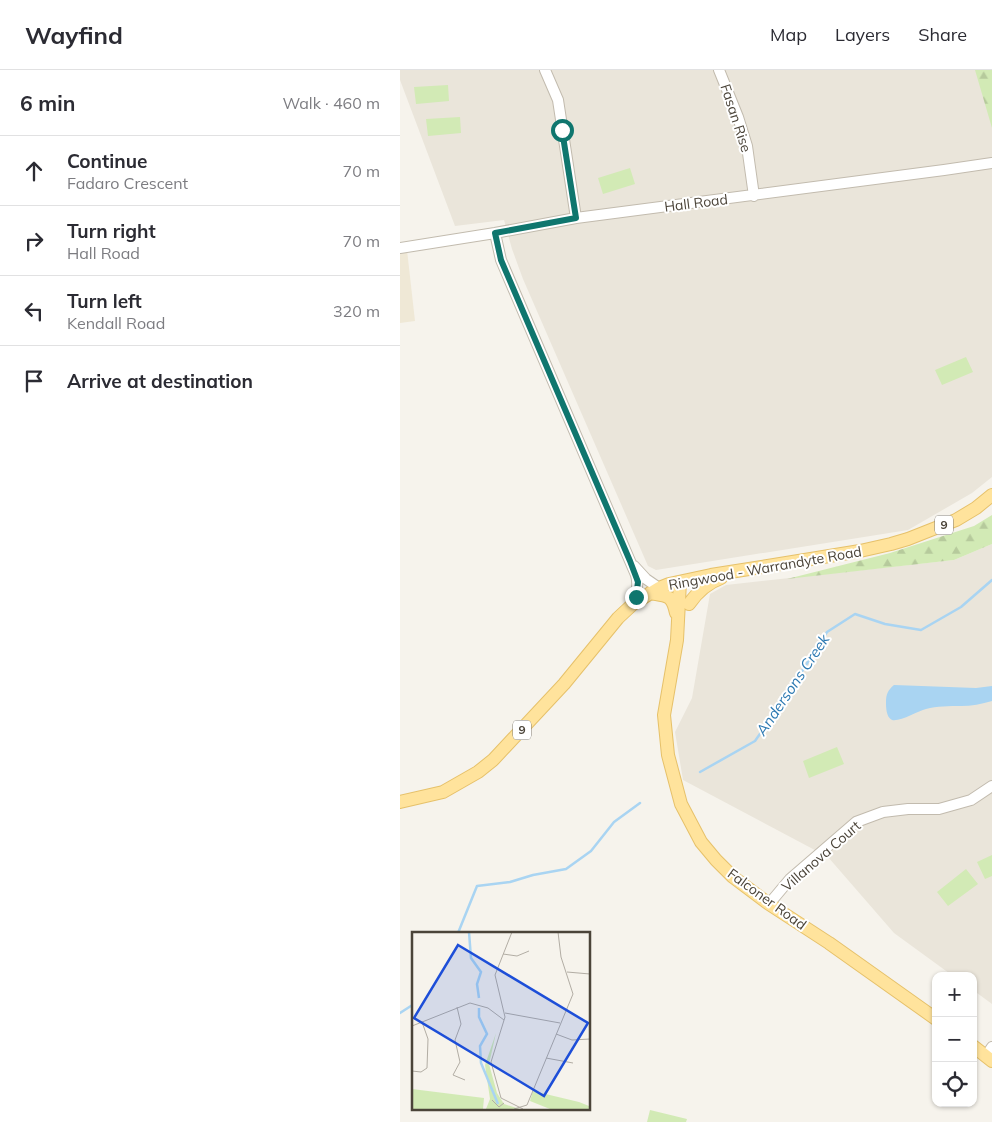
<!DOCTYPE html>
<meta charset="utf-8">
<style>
:root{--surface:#fff;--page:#f7f7f7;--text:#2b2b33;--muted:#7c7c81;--line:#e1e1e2}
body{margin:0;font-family:Mulish,sans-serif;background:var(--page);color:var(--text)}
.controls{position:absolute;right:15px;bottom:15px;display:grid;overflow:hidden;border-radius:10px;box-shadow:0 1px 4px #0004}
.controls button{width:45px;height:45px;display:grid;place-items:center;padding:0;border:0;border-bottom:1px solid var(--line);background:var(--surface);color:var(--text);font:25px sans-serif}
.stop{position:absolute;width:15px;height:15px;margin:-11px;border:4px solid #0f766e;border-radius:50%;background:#fff}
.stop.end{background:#0f766e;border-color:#fff;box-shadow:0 1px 5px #0008}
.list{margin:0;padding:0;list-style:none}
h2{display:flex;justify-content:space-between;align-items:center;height:65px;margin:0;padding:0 20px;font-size:21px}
h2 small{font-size:16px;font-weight:400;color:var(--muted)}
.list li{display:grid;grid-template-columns:32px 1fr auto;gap:15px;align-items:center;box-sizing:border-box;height:70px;padding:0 20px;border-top:1px solid var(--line)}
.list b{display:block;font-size:19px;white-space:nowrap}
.list p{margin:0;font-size:16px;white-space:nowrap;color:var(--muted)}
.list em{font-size:16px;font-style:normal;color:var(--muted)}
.icon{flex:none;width:28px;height:28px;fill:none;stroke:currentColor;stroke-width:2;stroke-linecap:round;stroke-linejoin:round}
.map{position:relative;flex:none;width:592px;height:1052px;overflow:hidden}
header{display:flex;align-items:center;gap:30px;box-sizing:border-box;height:70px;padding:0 25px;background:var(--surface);border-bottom:1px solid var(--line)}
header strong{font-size:24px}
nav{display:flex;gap:28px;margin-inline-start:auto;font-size:18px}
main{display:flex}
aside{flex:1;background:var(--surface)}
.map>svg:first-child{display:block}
.residential{fill:#eae5da}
.education{fill:#efe8d6}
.forest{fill:url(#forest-firs)}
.pitch{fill:#d2eab5}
.water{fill:#a9d4f2}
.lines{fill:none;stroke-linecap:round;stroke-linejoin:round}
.stream{stroke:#a9d4f2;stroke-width:2.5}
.minor-casing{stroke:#c2bbae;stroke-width:12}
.major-casing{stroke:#e6c16a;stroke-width:14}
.minor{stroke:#fff;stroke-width:10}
.major{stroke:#ffe39c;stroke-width:12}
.route{stroke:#0f766e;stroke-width:6}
.labels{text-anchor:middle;stroke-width:4;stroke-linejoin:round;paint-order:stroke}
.shield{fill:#fff;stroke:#817c74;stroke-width:1}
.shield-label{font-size:12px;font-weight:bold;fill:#4b4439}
.street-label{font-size:14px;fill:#4b4439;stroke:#fff}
.water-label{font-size:15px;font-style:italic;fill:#2e7ab2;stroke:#fff}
.inset-river{fill:none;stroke:#a9d4f2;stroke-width:2.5}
.inset-road{fill:none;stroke:#b2ada4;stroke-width:1}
.view{fill:#1d4ed8;fill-opacity:0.15;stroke:#1d4ed8;stroke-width:2.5}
.inset-edge{fill:none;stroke:#4b4439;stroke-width:2.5}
</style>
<header>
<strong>Wayfind</strong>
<nav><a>Map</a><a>Layers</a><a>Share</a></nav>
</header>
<main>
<aside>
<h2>6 min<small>Walk · 460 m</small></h2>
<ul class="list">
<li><svg class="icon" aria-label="ahead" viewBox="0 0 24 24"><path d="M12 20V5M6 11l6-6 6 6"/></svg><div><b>Continue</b><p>Fadaro Crescent</p></div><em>70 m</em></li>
<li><svg class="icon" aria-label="right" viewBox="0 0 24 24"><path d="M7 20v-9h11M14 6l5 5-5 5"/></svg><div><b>Turn right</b><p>Hall Road</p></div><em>70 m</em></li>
<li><svg class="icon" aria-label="left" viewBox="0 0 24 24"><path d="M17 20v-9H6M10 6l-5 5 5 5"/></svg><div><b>Turn left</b><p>Kendall Road</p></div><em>320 m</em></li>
<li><svg class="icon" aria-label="arrive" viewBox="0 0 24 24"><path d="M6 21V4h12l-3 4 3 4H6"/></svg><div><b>Arrive at destination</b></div></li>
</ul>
</aside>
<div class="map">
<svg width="592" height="1052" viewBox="0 0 592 1052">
<defs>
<pattern id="forest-firs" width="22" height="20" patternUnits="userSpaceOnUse" patternTransform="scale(1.25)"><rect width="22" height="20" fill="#d2eab5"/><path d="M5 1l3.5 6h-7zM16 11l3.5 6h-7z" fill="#b6ca9c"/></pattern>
</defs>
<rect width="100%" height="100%" fill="#f6f3ec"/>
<!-- residential -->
<path class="residential" d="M 0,0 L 592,0 L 592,407 L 572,423 L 508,460 L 256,500 L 248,496 L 123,209 L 112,179 L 104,150 L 55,156 L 0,10 Z
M 592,474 L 592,934 L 573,920 L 573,906 L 553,906 L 494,863 L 428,787 L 283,710 L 275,662 L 292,628 L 310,524 L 326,515 L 554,490 Z"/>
<!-- education -->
<path class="education" d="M 7,180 L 15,251 L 0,253 L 0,181 Z"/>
<!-- forest -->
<path class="forest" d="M 575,0 L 592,0 L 592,58 Z
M 592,445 L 592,474 L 554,490 L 387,509 L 490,483 L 574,456 Z"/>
<!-- pitch -->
<path class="pitch" d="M 48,15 L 49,31 L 16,34 L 14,17 Z
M 60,47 L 61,63 L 28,66 L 26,49 Z
M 230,98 L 235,114 L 203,124 L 198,108 Z
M 566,287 L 573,302 L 542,315 L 535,300 Z
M 437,677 L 444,694 L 409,708 L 403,691 Z
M 592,785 L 592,806 L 585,809 L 577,792 Z
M 566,799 L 578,814 L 548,836 L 537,822 Z
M 250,1040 L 287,1049 L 286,1052 L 247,1052 Z"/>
<!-- water -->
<path class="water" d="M 494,615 L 576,618 L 592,616 L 592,631 C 582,634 571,636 561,636 C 549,636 537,636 526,639 C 518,641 500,652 492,650 C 486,647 486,637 486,632 C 486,624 488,620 494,615 Z"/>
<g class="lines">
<!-- stream -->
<path class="stream" d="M 300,702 L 355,671 L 383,631 L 427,562 L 455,544 L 485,554 L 521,560 L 561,537 L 592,510
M 58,863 L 77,816 L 110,812 L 133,805 L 166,799 L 191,781 L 214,752 L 240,733
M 0,943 L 14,934"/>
<defs>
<path id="minor" d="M 145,0 L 158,30 L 176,148
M 319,0 L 338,47 L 347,76 L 354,126
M 95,163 L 101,190 L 236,505 C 239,515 236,524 233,534
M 0,178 L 95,163 L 176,148 L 544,100 L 592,93
M 234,496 L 246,509 L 259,518
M 369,834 L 390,809 L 456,752 L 483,742 L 508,739 L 539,739 L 571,730 L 592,716
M 586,986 L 592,977"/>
<path id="major" d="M 280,512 L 277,570 L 264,645 L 268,685 L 281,734 L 301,772 L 316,790 L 333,807 L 369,834 L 429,873 L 536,949
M 250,523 C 267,526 272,524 276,543
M 289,534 C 298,521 307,513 321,508
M 0,732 L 43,722 L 78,702 L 93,690 L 164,614 L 218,548 L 233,534 L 259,518 L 269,514 L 311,505 L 374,495 L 460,481 L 491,474 L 508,469 L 556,450 L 576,438 L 592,425
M 573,976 L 592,991"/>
</defs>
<!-- minor casing -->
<use href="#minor" class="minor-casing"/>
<!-- major casing -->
<use href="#major" class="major-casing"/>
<!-- minor -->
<use href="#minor" class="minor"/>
<!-- major -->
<use href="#major" class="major"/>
</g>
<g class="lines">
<!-- route -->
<path class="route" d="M 162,60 L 176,148 L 95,163 L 101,190 L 230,491 L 238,512 L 236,527"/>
</g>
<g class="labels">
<!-- shield labels -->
<g class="shield">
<rect x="535" y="445.5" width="18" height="19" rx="4"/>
<rect x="113" y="650.5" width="18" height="19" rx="4"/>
</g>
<g class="shield-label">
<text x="544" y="459">9</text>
<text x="122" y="664">9</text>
</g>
<!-- street labels -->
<g class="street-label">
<text transform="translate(336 48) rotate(72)" y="5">Fasan Rise</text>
<text transform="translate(296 133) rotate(-7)" y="5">Hall Road</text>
<text transform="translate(365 498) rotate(-10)" y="5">Ringwood - Warrandyte Road</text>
<text transform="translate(421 786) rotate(-41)" y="5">Villanova Court</text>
<text transform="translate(367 829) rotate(36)" y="5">Falconer Road</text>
</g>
<!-- water labels -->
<g class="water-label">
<text transform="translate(393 615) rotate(-56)" y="5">Andersons Creek</text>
</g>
</g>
<!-- overview -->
<g transform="translate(12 862)">
<rect width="178" height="178" fill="#f6f3ec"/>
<path d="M 84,101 L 77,132 L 85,161 L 92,172 L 108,177 L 74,177 L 78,167 L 73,133 ZM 0,157 L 72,166 L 71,177 L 0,177 ZM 121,159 L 167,170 L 177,174 L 177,177 L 138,177 L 118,169 Z" fill="#d2eab5"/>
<path class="inset-river" d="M 57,0 L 59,26 L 69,40 L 65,52 L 67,66M 67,76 L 67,85 L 75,102 L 68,114 L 69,131 L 86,172"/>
<path class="inset-road" d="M 100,0 L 83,43 L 93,85 L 79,130 L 89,166 L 111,177M 91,22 L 105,24 L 117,19M 155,40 L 178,42M 45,75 L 49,92 L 43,108 L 48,130 L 41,143 L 53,148M 93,81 L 148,91M 0,94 L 58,71 L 76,76 L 92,88M 144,102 L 160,108 L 178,107M 134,126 L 161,131M 0,139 L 9,140 L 15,136 L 16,107 L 10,90M 80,168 L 87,175 L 92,171M 102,177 L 115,173 L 161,62 L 149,25 L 146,0"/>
<path class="view" d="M 46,13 L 176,91 L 132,164 L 2,86 Z"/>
<rect width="178" height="178" class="inset-edge"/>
</g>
</svg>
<div class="controls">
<button>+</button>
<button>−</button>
<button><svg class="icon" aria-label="locate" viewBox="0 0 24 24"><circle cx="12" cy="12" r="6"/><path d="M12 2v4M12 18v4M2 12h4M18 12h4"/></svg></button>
</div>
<div class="stop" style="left:162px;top:60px"></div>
<div class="stop end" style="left:236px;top:527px"></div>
</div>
</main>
